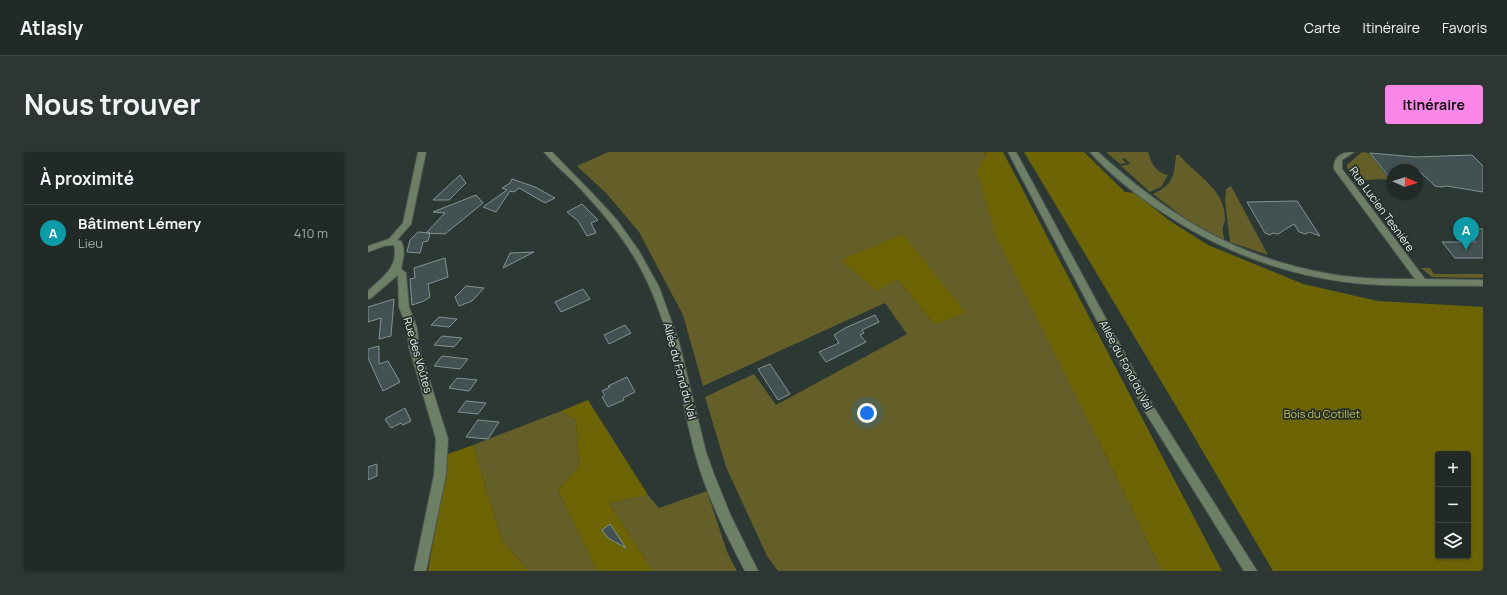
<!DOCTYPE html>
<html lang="fr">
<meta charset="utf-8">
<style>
:root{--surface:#212a27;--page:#2d3633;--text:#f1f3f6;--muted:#a2a7a7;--line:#3e4644;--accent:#fa87e8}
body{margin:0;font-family:Manrope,sans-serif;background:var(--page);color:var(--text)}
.controls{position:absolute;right:12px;bottom:12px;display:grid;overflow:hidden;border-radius:4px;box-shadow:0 1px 3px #0004}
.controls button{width:36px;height:36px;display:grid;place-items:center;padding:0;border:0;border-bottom:1px solid var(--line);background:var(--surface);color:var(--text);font:20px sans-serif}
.compass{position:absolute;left:1019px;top:12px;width:36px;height:36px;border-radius:50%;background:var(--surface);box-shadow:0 1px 3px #0004;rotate:93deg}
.you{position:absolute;left:499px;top:261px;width:14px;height:14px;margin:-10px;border:3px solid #fff;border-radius:50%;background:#1a73e8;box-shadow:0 0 0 6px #1a73e833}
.badge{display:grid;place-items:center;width:26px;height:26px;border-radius:50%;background:var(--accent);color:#fff;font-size:13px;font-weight:700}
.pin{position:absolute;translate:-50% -33px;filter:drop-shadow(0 1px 2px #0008)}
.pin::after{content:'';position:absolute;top:21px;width:14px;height:12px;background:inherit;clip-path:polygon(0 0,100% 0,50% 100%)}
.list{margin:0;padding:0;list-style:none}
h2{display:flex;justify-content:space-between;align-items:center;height:52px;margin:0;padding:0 16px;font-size:17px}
h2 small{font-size:13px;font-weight:400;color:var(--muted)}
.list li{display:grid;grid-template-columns:26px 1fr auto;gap:12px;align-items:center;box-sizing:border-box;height:56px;padding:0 16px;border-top:1px solid var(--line)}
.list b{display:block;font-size:15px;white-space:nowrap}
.list p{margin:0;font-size:13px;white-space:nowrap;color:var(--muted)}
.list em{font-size:13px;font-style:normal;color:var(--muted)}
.icon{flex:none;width:22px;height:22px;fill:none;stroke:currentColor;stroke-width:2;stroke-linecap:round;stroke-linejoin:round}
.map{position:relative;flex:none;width:1115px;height:419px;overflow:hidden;border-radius:4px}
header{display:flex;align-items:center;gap:24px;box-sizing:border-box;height:56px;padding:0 20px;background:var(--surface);border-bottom:1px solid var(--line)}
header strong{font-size:19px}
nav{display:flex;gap:22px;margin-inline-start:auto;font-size:14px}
.intro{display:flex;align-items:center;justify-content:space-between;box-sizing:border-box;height:96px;padding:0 24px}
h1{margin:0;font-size:28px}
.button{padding:10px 18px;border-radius:4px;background:var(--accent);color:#111;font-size:14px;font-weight:700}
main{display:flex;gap:24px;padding:0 24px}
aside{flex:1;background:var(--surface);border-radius:4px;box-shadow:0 1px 3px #0004}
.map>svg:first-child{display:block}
.green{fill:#645e28;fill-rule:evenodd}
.forest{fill:#6d6406;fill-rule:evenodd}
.building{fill:#435152;stroke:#839394}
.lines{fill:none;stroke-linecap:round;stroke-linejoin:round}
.minor-casing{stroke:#4a5552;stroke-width:2}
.minor{fill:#6d7f64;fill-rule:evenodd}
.labels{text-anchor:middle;stroke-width:3.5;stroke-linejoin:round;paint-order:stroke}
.street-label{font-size:11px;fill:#e9f0ed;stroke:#232e2a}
.park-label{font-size:11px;fill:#cec253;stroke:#232e2a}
</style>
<header>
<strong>Atlasly</strong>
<nav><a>Carte</a><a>Itinéraire</a><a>Favoris</a></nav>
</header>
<div class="intro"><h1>Nous trouver</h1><a class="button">Itinéraire</a></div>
<main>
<aside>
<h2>À proximité<small></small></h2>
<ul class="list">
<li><span class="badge" style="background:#0f9aa8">A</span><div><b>Bâtiment Lémery</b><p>Lieu</p></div><em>410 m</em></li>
</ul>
</aside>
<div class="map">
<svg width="1115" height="419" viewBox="0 0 1115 419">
<rect width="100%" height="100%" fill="#2c3834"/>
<!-- green -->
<path class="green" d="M 240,0 L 616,0 L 731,290 L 794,419 L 410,419 L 399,404 L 358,315 L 337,245 L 386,222 L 408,253 L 539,182 L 517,151 L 335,234 L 315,163 L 271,80 L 239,42 L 209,14 ZM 529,127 L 597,160 L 567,173 Z
M 738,0 L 780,0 C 784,12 787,20 800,23 L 793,35 L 782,40 L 753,14 L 762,12 L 757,6 L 754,7 L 758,11 L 752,12 Z
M 994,0 L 1001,1 L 1022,28 L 1013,27 L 988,29 L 979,16 L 979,13 Z
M 808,3 L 811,3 C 829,24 857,37 857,67 C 857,71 854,75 855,79 C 855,83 856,85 856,88 L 818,67 L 785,42 C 805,33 806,24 808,3 Z
M 863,34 L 900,103 L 862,90 L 857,49 L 858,37 Z
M 1053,116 L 1062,116 L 1066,122 L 1115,122 L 1115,126 L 1064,125 Z
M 193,259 L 208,268 L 211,315 L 190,338 L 229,419 L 161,419 L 134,388 L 105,293 Z
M 339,339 L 359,400 L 369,419 L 285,419 L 241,351 L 280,343 L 291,356 Z"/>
<!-- forest -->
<path class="forest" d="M 616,0 L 635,0 L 854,419 L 794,419 L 731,290 L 628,84 L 609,18 L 618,3 Z
M 656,0 L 716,0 L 757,40 L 767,41 L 802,69 L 840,93 L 935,132 L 1010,149 L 1115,155 L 1115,419 L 905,419 L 811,259 ZM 1070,302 L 1100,302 L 1100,404 L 1070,404 Z
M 535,82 L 598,160 L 567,173 L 529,127 L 509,139 L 473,108 Z
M 220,248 L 280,343 L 241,351 L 285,419 L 229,419 L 190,338 L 211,315 L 208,268 L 193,259 Z
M 105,293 L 134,388 L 161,419 L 60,419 L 80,302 Z"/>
<!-- building -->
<path class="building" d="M 1002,1 L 1048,5 L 1104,3 L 1115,14 L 1115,40 L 1079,34 L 1073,35 L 1067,34 L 1050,18 L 1025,18 L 1025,30 Z
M 92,23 L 98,31 L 81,48 L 65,48 Z
M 144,27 L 167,35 L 187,46 L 177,51 L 151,36 L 146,40 L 142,39 L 128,60 L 115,55 L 139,38 L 134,36 L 142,31 Z
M 108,43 L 115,51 L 77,82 L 58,81 L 77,61 L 65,60 Z
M 929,49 L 952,84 L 941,80 L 938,82 L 931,80 L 926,72 L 910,82 L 905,81 L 902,83 L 897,81 L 879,50 Z
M 214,52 L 230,68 L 223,71 L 228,81 L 219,84 L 210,69 L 199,60 Z
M 1097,77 L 1115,77 L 1115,106 L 1087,106 L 1074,90 L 1108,90 Z
M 50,80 L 62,81 L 60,89 L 55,90 L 52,101 L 39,100 L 42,88 Z
M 166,100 L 135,116 L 142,101 Z
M 77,106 L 80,125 L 60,132 L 62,145 L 56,149 L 44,153 L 42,127 L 47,126 L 46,116 Z
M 98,134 L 116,136 L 104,149 L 91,154 L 87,145 Z
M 215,137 L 222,147 L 193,160 L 187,150 Z
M 26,147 L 23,184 L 11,187 L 13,166 L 0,170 L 0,155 Z
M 507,163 L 511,170 L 494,178 L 496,181 L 492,183 L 498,190 L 458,210 L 451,200 L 471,191 L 466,183 L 477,176 Z
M 71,165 L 89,167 L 81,175 L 63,173 Z
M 257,173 L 263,181 L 241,192 L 236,183 Z
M 74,184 L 94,186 L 86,195 L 66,193 Z
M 11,194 L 11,212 L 20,209 L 32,230 L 15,239 L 0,206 L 0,197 Z
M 74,204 L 100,207 L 92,217 L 66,214 Z
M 402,212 L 422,242 L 410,248 L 390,217 Z
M 259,225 L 267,240 L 255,246 L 256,248 L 240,255 L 234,245 L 237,243 L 234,239 L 242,235 L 240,234 Z
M 89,226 L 109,228 L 101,239 L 81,236 Z
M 98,249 L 118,251 L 110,262 L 90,260 Z
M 37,256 L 43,269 L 35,273 L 33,271 L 23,276 L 17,267 Z
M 110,268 L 131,270 L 120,287 L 98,285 Z
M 9,312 L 9,324 L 0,328 L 0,315 Z
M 242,372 L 258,396 L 240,386 L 234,378 Z"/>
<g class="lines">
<defs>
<path id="minor" d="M 50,0 L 58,0 L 43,72 L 29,88 L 33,89 C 38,98 35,107 33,117 L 38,121 L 41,155 L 49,176 L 51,195 L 80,287 L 78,323 L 58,419 L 46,419 L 66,323 L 68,287 L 41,195 L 39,176 L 31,155 L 30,123 L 3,146 L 0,147 L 0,139 C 14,125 31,116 26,93 L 16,94 L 0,100 L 0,94 L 21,87 L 35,71 Z
M 176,0 L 184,0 L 223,40 L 249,68 L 271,99 L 291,135 L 311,190 L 338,300 L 347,325 L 362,362 L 390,419 L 377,419 C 358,383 339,344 328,305 C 311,241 305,179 274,119 C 257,86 232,57 206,30 C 196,20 185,11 176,0 Z
M 640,0 L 648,0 L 785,254 L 889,419 L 876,419 L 777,260 Z
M 722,0 L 730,0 C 798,62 865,104 957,121 C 986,127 1017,127 1047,127 L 966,17 C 965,4 974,0 986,0 L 974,8 L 974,17 L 1057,127 L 1115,128 L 1115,134 C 1076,133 1036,135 997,132 C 924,126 855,101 794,60 C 770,44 741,22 722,0 Z"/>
</defs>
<!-- minor casing -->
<use href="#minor" class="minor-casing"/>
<!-- minor -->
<use href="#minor" class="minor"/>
</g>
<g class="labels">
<!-- street labels -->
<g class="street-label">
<text transform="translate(1014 57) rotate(54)" y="4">Rue Lucien Tesnière</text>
<text transform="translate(50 203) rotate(74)" y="4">Rue des Voûtes</text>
<text transform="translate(758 213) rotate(62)" y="4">Allée du Fond du Val</text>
<text transform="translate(312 219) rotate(75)" y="4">Allée du Fond du Val</text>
</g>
<!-- park labels -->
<g class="park-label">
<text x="954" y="266">Bois du Cotillet</text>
</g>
</g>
</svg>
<div class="controls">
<button>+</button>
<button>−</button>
<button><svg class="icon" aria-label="layers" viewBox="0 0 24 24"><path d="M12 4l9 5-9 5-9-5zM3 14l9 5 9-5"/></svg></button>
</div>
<svg class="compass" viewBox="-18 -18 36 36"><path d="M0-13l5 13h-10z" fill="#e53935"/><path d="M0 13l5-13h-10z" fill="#a2a7a7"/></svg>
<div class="you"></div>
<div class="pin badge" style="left:1098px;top:98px;background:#0f9aa8">A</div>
</div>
</main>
